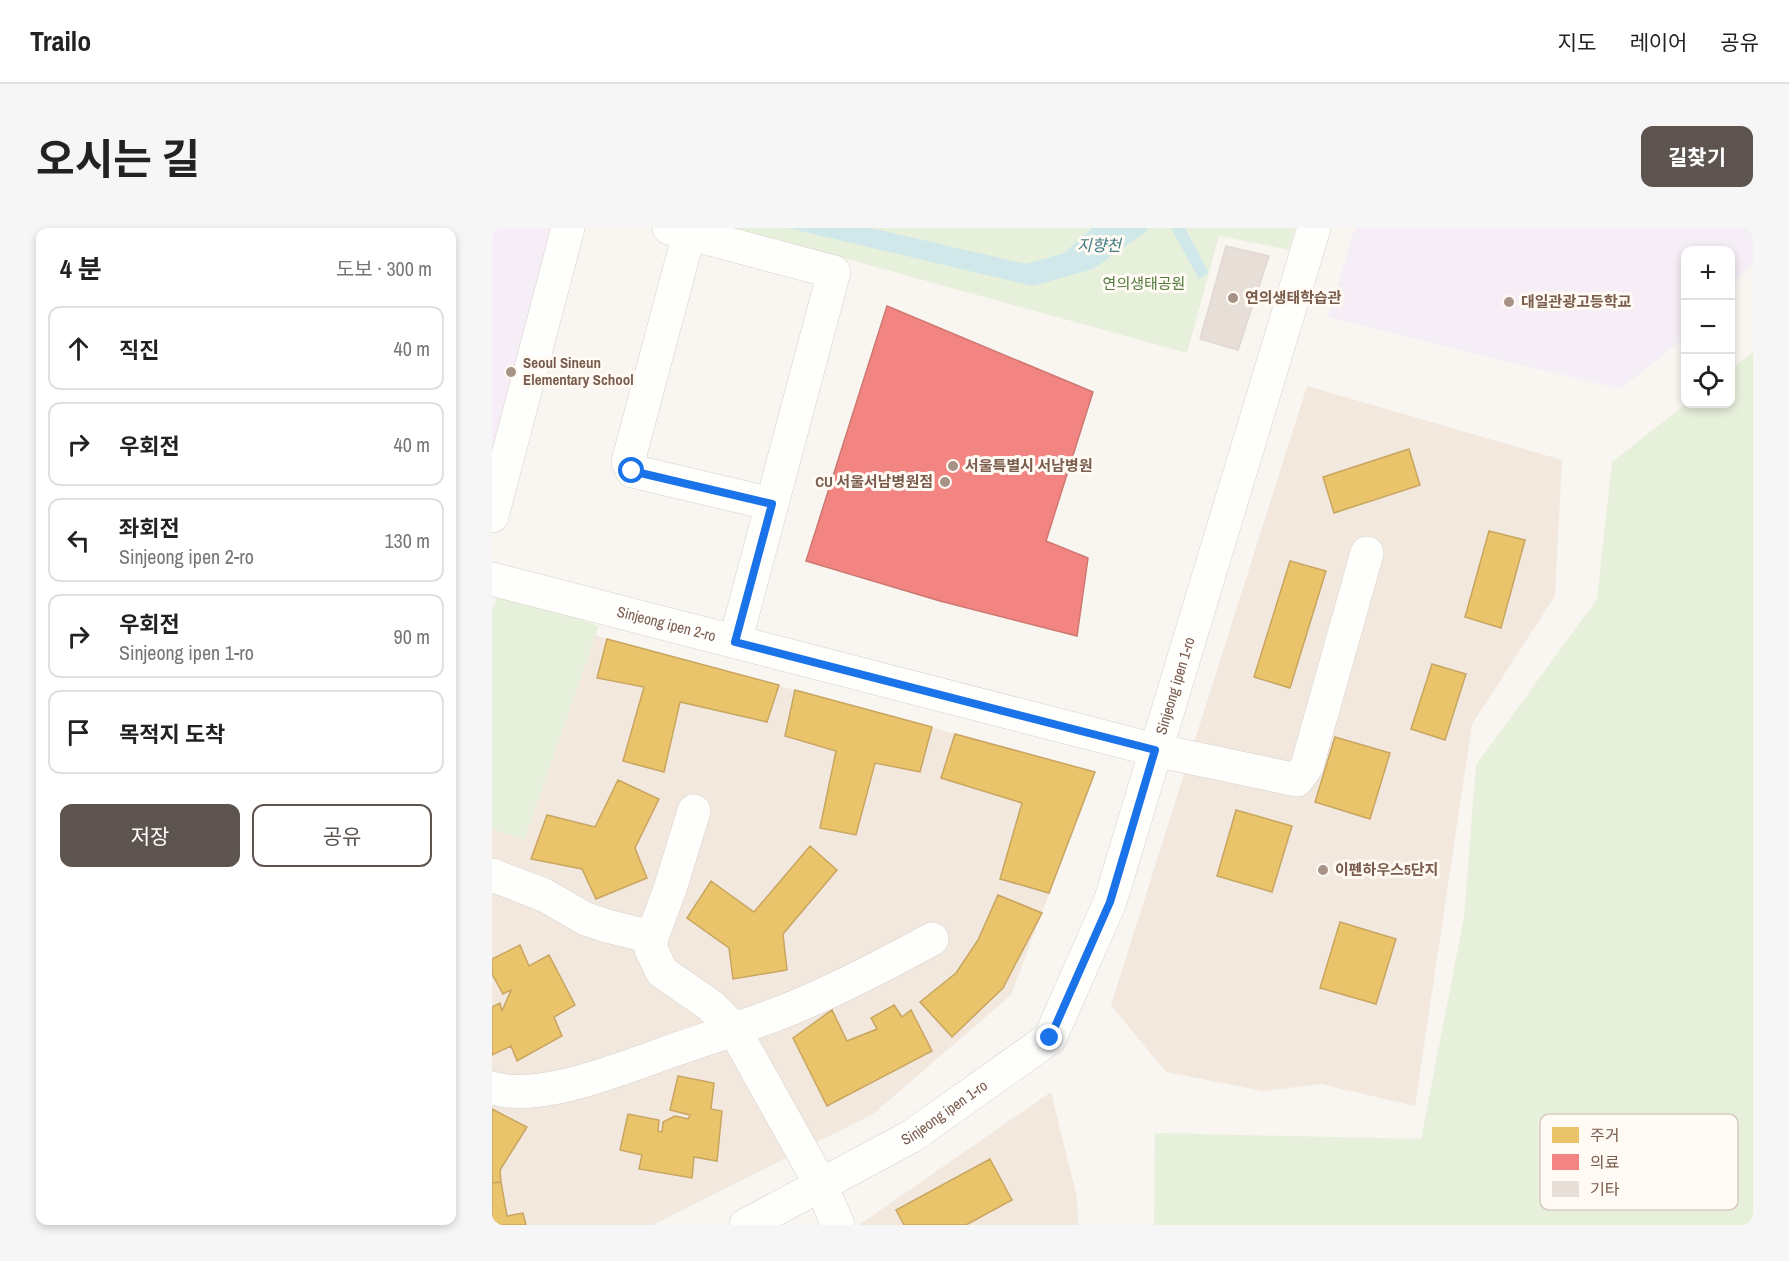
<!DOCTYPE html>
<html lang="ko">
<meta charset="utf-8">
<style>
:root{--surface:#fff;--page:#f6f6f6;--text:#222;--muted:#767676;--line:#e0e0e0;--accent:#5d544f}
body{margin:0;font-family:"Archivo Narrow","Noto Sans KR",sans-serif;background:var(--page);color:var(--text)}
.controls{position:absolute;right:18px;top:18px;display:grid;overflow:hidden;border-radius:12px;box-shadow:0 3px 9px #0003}
.controls button{width:54px;height:54px;display:grid;place-items:center;padding:0;border:0;border-bottom:2px solid var(--line);background:var(--surface);color:var(--text);font:30px sans-serif}
.stop{position:absolute;width:18px;height:18px;margin:-14px;border:4px solid #1a73e8;border-radius:50%;background:#fff}
.stop.end{background:#1a73e8;border-color:#fff;box-shadow:0 2px 6px #0008}
.list{margin:0;padding:0;list-style:none}
h2{display:flex;justify-content:space-between;align-items:center;height:78px;margin:0;padding:0 24px;font-size:26px}
h2 small{font-size:20px;font-weight:400;color:var(--muted)}
.list li{display:grid;grid-template-columns:39px 1fr auto;gap:18px;align-items:center;box-sizing:border-box;height:84px;margin:0 12px 12px;padding:0 12px;border:2px solid var(--line);border-radius:12px}
.list b{display:block;font-size:22px;white-space:nowrap}
.list p{margin:0;font-size:20px;white-space:nowrap;color:var(--muted)}
.list em{font-size:20px;font-style:normal;color:var(--muted)}
.actions{display:flex;gap:12px;padding:18px 24px}
.actions a{flex:1;padding:14px 0;border:2px solid var(--accent);border-radius:12px;text-align:center;font-size:21px;color:var(--accent)}
.actions .main{background:var(--accent);color:#fff}
.icon{flex:none;width:33px;height:33px;fill:none;stroke:currentColor;stroke-width:2;stroke-linecap:round;stroke-linejoin:round}
.map{position:relative;flex:none;width:1261px;height:997px;overflow:hidden;border-radius:12px}
header{display:flex;align-items:center;gap:36px;box-sizing:border-box;height:84px;padding:0 30px;background:var(--surface);border-bottom:2px solid var(--line)}
header strong{font-size:28px}
nav{display:flex;gap:33px;margin-inline-start:auto;font-size:21px}
.intro{display:flex;align-items:center;justify-content:space-between;box-sizing:border-box;height:144px;padding:0 36px}
h1{margin:0;font-size:42px}
.button{padding:15px 27px;border-radius:12px;background:var(--accent);color:#fff;font-size:21px;font-weight:700}
main{display:flex;gap:36px;padding:0 36px}
aside{flex:1;background:var(--surface);border-radius:12px;box-shadow:0 3px 9px #0003}
.map>svg:first-child{display:block}
.residential{fill:#f2e8de}
.education{fill:#f6eef6}
.green{fill:#e7f0db}
.water{fill:#d0e8ea}
.homes{fill:#e9c46a;stroke:#c8a561;stroke-width:1.5}
.health{fill:#f28482;stroke:#ce7872;stroke-width:1.5}
.building{fill:#e6ded7;stroke:#e2d8d2;stroke-width:1.5}
.lines{fill:none;stroke-linecap:round;stroke-linejoin:round}
.minor-casing{stroke:#d7d1cb;stroke-width:34}
.minor{stroke:#fefefd;stroke-width:33}
.route{stroke:#1a73e8;stroke-width:8}
.poi-dot{fill:#a69286;stroke:#fffaf3;stroke-width:2}
.labels{text-anchor:middle;stroke-width:6;stroke-linejoin:round;paint-order:stroke}
.park-label{font-size:15px;fill:#537a41;stroke:#fffaf3}
.poi-label{font-size:15px;font-weight:bold;fill:#7a5c4d;stroke:#fffaf3;text-anchor:start}
.street-label{font-size:15px;fill:#7a5c4d;stroke:#fffaf3}
.water-label{font-size:16px;font-style:italic;fill:#437c86;stroke:#fffaf3}
.key{fill:#fffaf3;stroke:#d7cbc1;stroke-width:1.5}
.key-label{font-size:16px;fill:#7a5c4d}
</style>
<header>
<strong>Trailo</strong>
<nav><a>지도</a><a>레이어</a><a>공유</a></nav>
</header>
<div class="intro"><h1>오시는 길</h1><a class="button">길찾기</a></div>
<main>
<aside>
<h2>4 분<small>도보 · 300 m</small></h2>
<ul class="list">
<li><svg class="icon" aria-label="ahead" viewBox="0 0 24 24"><path d="M12 20V5M6 11l6-6 6 6"/></svg><div><b>직진</b></div><em>40 m</em></li>
<li><svg class="icon" aria-label="right" viewBox="0 0 24 24"><path d="M7 20v-9h11M14 6l5 5-5 5"/></svg><div><b>우회전</b></div><em>40 m</em></li>
<li><svg class="icon" aria-label="left" viewBox="0 0 24 24"><path d="M17 20v-9H6M10 6l-5 5 5 5"/></svg><div><b>좌회전</b><p>Sinjeong ipen 2-ro</p></div><em>130 m</em></li>
<li><svg class="icon" aria-label="right" viewBox="0 0 24 24"><path d="M7 20v-9h11M14 6l5 5-5 5"/></svg><div><b>우회전</b><p>Sinjeong ipen 1-ro</p></div><em>90 m</em></li>
<li><svg class="icon" aria-label="arrive" viewBox="0 0 24 24"><path d="M6 21V4h12l-3 4 3 4H6"/></svg><div><b>목적지 도착</b></div></li>
</ul>
<div class="actions"><a class="main">저장</a><a>공유</a></div>
</aside>
<div class="map">
<svg width="1261" height="997" viewBox="0 0 1261 997">
<rect width="100%" height="100%" fill="#f9f5f0"/>
<!-- residential -->
<path class="residential" d="M 815,158 L 1070,232 L 1063,368 L 980,496 L 923,878 L 829,856 L 771,863 L 674,844 L 619,777 Z
M 0,379 L 603,544 L 519,767 L 381,886 L 161,997 L 0,997 Z
M 559,864 L 585,969 L 586,997 L 367,997 Z"/>
<!-- education -->
<path class="education" d="M 0,0 L 76,0 L 0,288 Z
M 863,0 L 1261,0 L 1261,35 L 1239,59 L 1238,22 L 1194,22 L 1193,107 L 1185,116 L 1128,161 L 836,89 Z"/>
<!-- green -->
<path class="green" d="M 243,0 L 803,0 L 797,22 L 727,8 L 695,125 Z
M 1261,124 L 1261,997 L 662,997 L 663,905 L 929,911 L 972,689 L 984,537 L 1105,371 L 1120,234 L 1194,176 L 1238,176 L 1239,141 Z
M 7,363 L 107,398 L 32,612 L 0,601 L 0,382 Z"/>
<!-- water -->
<path class="water" d="M 296,0 L 379,0 L 534,36 L 572,25 L 600,0 L 656,0 L 655,3 L 601,41 L 541,58 Z
M 679,0 L 693,0 L 717,45 L 707,51 Z"/>
<!-- homes -->
<path class="homes" d="M 917,221 L 928,257 L 842,285 L 831,249 Z
M 997,303 L 1033,312 L 1009,400 L 973,389 Z
M 798,333 L 834,343 L 798,460 L 762,449 Z
M 115,411 L 287,457 L 275,494 L 188,474 L 172,544 L 131,533 L 152,459 L 105,450 Z
M 940,436 L 974,446 L 953,512 L 919,501 Z
M 303,462 L 440,499 L 428,544 L 383,535 L 364,607 L 328,600 L 344,523 L 293,508 Z
M 463,506 L 603,544 L 557,665 L 508,651 L 530,575 L 449,550 Z
M 843,509 L 898,525 L 878,591 L 823,574 Z
M 126,552 L 167,571 L 143,620 L 155,650 L 104,671 L 90,641 L 39,631 L 55,587 L 103,599 Z
M 744,582 L 800,598 L 780,664 L 725,648 Z
M 318,618 L 345,642 L 291,706 L 295,742 L 241,751 L 237,720 L 195,690 L 219,653 L 262,684 Z
M 506,667 L 550,685 L 511,760 L 460,809 L 428,774 L 464,745 L 486,712 Z
M 848,694 L 904,711 L 884,776 L 828,760 Z
M 28,717 L 37,738 L 57,727 L 83,777 L 62,789 L 70,808 L 25,833 L 19,818 L 0,827 L 0,779 L 8,775 L 10,783 L 19,762 L 11,766 L 0,746 L 0,731 Z
M 402,777 L 410,789 L 419,782 L 440,823 L 335,878 L 301,810 L 340,782 L 355,813 L 385,801 L 379,790 Z
M 186,848 L 222,855 L 219,881 L 230,883 L 225,933 L 202,929 L 200,950 L 147,941 L 150,927 L 128,922 L 136,886 L 167,892 L 166,903 L 170,904 L 171,894 L 183,888 L 196,891 L 198,887 L 178,882 Z
M 0,881 L 35,899 L 8,942 L 9,954 L 0,955 Z
M 498,931 L 520,972 L 474,997 L 412,997 L 404,982 Z
M 9,954 L 15,988 L 31,985 L 34,997 L 0,997 L 0,955 Z"/>
<!-- health -->
<path class="health" d="M 395,78 L 601,164 L 554,313 L 596,330 L 585,408 L 448,373 L 314,333 Z"/>
<!-- building -->
<path class="building" d="M 734,18 L 777,28 L 746,122 L 708,111 Z"/>
<g class="lines">
<defs>
<g id="minor">
<path d="M 177,0 L 342,44 L 243,414"/>
<path d="M 197,6 L 136,234 L 140,243 L 280,276"/>
<path d="M 0,288 L 76,0"/>
<path id="s1" d="M 0,351 L 663,522 L 805,552 L 815,538 L 875,325"/>
<path d="M 202,583 L 178,661 L 160,709 L 159,721 L 170,744 L 218,777 L 242,801 L 329,957 L 346,997"/>
<path d="M 0,647 L 52,667 L 94,691 L 115,698 L 160,709"/>
<path d="M 0,860 C 46,874 123,843 168,827 C 208,813 248,800 288,785 C 341,764 391,738 440,711"/>
<path id="s2" d="M 254,997 L 420,908 L 558,810 L 618,674 L 822,0"/>
</g>
</defs>
<!-- minor casing -->
<use href="#minor" class="minor-casing"/>
<!-- minor -->
<use href="#minor" class="minor"/>
</g>
<g class="lines">
<!-- route -->
<path class="route" d="M 140,243 L 280,276 L 243,414 L 663,522 L 618,674 L 558,810"/>
</g>
<!-- markers -->
<g class="poi-dot">
<circle cx="741" cy="70" r="6"/>
<circle cx="1017" cy="74" r="6"/>
<circle cx="19" cy="144" r="6"/>
<circle cx="461" cy="238" r="6"/>
<circle cx="453" cy="254" r="6"/>
<circle cx="831" cy="642" r="6"/>
</g>
<g class="labels">
<!-- park labels -->
<g class="park-label">
<text x="652" y="61">연의생태공원</text>
</g>
<!-- poi labels -->
<g class="poi-label">
<text x="753" y="75">연의생태학습관</text>
<text x="1029" y="79">대일관광고등학교</text>
<text x="31" y="140">Seoul Sineun<tspan x="31" dy="17">Elementary School</tspan></text>
<text x="473" y="243">서울특별시 서남병원</text>
<text x="441" y="259" text-anchor="end">CU 서울서남병원점</text>
<text x="843" y="647">이펜하우스5단지</text>
</g>
<!-- street labels -->
<g class="street-label">
<text dy="5" stroke="none"><textPath href="#s1" startOffset="180">Sinjeong ipen 2-ro</textPath></text>
<text dy="5" stroke="none"><textPath href="#s2" startOffset="732">Sinjeong ipen 1-ro</textPath></text>
<text dy="5" stroke="none"><textPath href="#s2" startOffset="228">Sinjeong ipen 1-ro</textPath></text>
</g>
<!-- water labels -->
<g class="water-label">
<text x="607" y="23">지향천</text>
</g>
</g>
<!-- legend -->
<rect x="1048" y="886" width="198" height="96" rx="9" class="key"/>
<rect x="1060" y="899" width="27" height="16" fill="#e9c46a"/>
<rect x="1060" y="926" width="27" height="16" fill="#f28482"/>
<rect x="1060" y="953" width="27" height="16" fill="#e6ded7"/>
<g class="key-label">
<text x="1098" y="913">주거</text>
<text x="1098" y="940">의료</text>
<text x="1098" y="967">기타</text>
</g>
</svg>
<div class="controls">
<button>+</button>
<button>−</button>
<button><svg class="icon" aria-label="locate" viewBox="0 0 24 24"><circle cx="12" cy="12" r="6"/><path d="M12 2v4M12 18v4M2 12h4M18 12h4"/></svg></button>
</div>
<div class="stop" style="left:140px;top:243px"></div>
<div class="stop end" style="left:558px;top:810px"></div>
</div>
</main>
